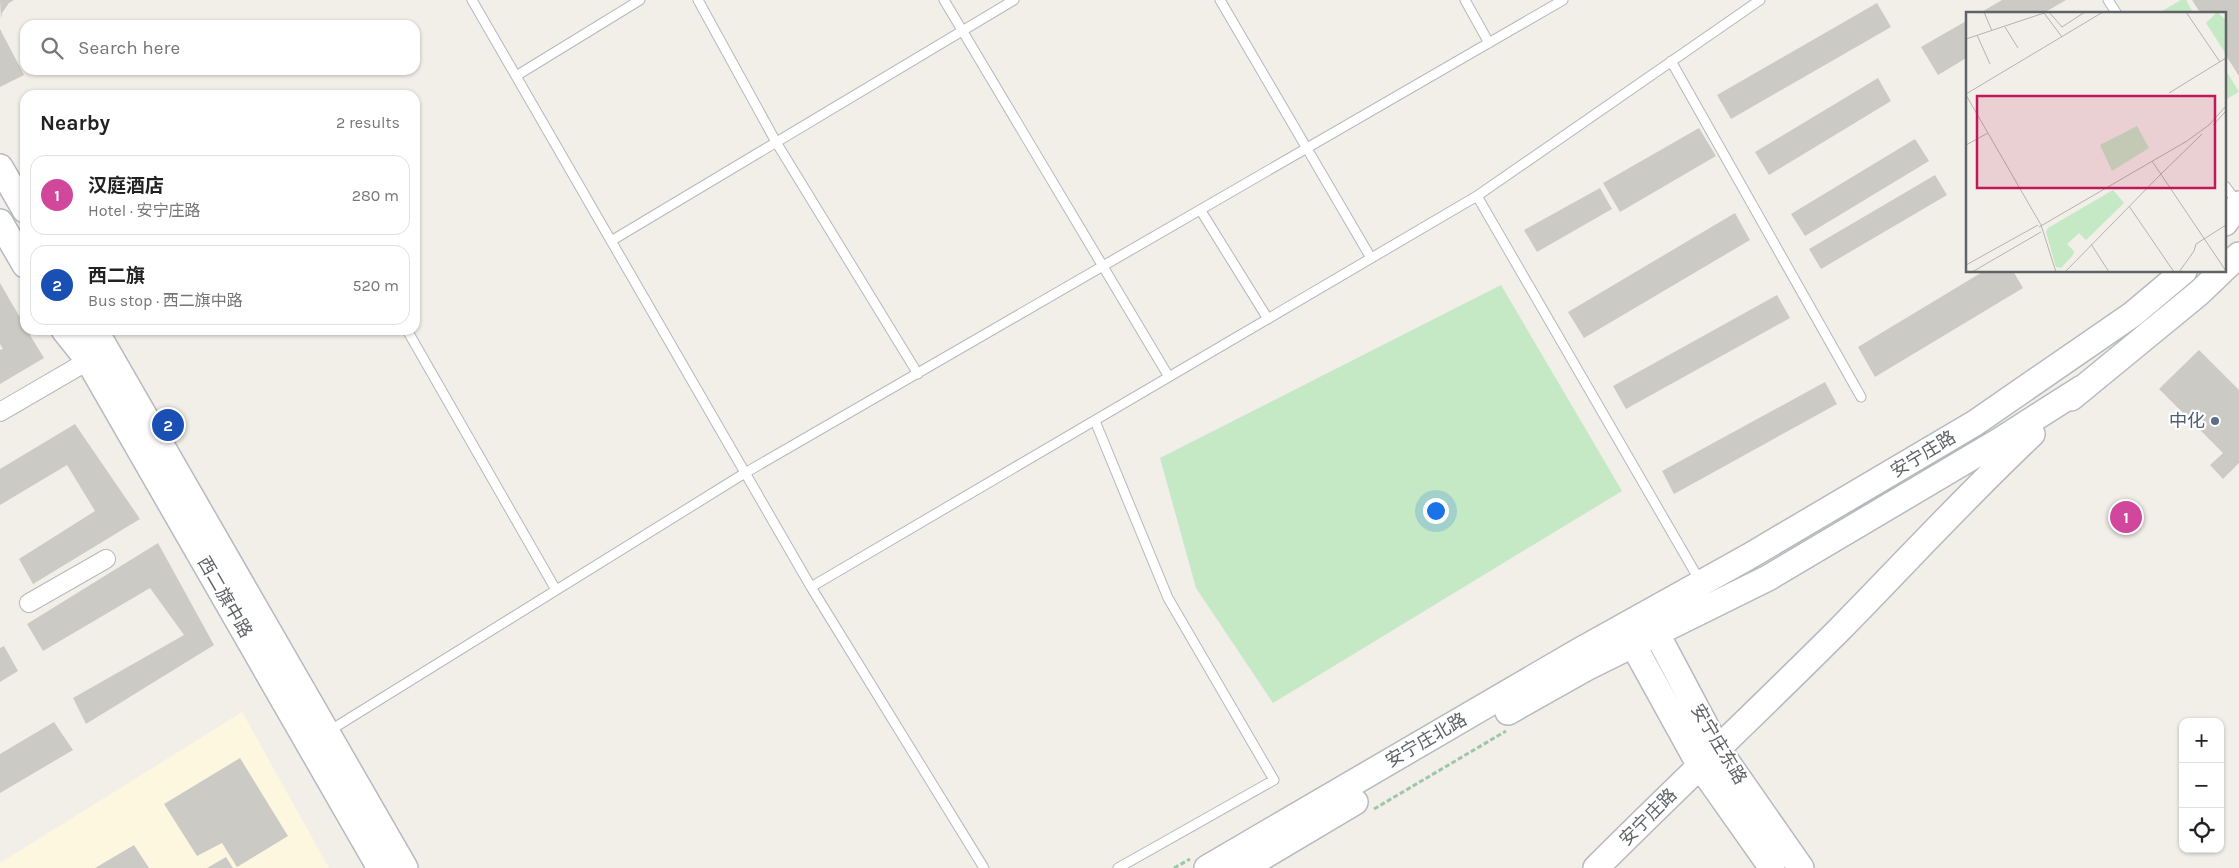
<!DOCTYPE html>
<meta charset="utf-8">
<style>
:root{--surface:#fff;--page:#f2f2f2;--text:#222;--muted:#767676;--line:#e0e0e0;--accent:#d93025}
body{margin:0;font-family:Karla,"Noto Sans SC",sans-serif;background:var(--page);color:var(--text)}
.controls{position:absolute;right:15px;bottom:15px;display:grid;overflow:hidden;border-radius:10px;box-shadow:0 1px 4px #0004}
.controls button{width:45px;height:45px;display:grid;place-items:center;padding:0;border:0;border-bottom:1px solid var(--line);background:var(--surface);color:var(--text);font:25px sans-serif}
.you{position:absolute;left:1435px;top:510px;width:18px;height:18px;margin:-12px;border:4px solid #fff;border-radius:50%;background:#1a73e8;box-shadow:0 0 0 8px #1a73e833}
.badge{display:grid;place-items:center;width:32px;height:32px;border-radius:50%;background:var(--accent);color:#fff;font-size:16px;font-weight:700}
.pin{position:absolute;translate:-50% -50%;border:2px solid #fff;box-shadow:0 1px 5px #0006}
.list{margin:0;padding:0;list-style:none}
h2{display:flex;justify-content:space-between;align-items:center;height:65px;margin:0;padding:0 20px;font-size:21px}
h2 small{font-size:16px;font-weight:400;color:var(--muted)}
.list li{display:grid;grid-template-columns:32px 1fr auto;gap:15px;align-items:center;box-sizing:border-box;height:80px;margin:0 10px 10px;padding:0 10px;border:1px solid var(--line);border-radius:15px}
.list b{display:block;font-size:19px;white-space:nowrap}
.list p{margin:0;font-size:16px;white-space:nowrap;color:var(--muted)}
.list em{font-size:16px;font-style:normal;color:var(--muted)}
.icon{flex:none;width:28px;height:28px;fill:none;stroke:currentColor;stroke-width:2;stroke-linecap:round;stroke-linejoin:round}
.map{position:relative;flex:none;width:2239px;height:868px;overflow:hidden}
.search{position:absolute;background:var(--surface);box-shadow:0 1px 4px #0004;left:20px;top:20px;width:400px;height:55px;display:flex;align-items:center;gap:12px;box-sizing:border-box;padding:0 18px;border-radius:15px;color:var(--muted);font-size:19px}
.panel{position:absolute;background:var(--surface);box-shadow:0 1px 4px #0004;left:20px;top:90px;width:400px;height:245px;border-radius:15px}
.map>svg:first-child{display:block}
.commercial{fill:#fef7e0}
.green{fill:#c5e8c5}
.building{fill:#cccac5}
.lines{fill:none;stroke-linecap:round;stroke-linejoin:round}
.lane-casing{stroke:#b5b8bc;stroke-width:11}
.street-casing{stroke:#b5b8bc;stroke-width:20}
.secondary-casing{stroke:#b6babf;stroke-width:28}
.path{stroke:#9cc7a9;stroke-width:3;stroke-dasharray:5 2.5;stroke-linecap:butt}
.lane{stroke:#fff;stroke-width:9}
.street{stroke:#fff;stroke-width:18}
.secondary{stroke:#fff;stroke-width:25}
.service-dot{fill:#5c6f8a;stroke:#fff;stroke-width:2}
.labels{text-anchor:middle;stroke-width:4.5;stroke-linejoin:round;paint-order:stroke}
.service-label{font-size:18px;fill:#4e5e75;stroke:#fff;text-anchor:end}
.street-label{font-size:18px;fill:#5f6368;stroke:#fff}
.inset-road{fill:none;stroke:#b3b3b1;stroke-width:1}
.view{fill:#c2185b;fill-opacity:0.15;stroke:#c2185b;stroke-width:2.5}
.inset-edge{fill:none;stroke:#5f6368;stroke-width:2.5}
</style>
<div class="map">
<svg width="2239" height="868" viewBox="0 0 2239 868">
<rect width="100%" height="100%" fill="#f1efe8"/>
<!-- commercial -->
<path class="commercial" d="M 242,712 L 329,868 L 0,868 L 0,863 Z"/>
<!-- green -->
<path class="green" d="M 2181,0 L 2186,0 L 2194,14 L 2157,14 Z
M 2225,69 L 2239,92 L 2225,100 Z
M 1501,285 L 1622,491 L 1273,703 L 1196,588 L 1160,458 Z"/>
<!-- building -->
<path class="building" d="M 0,0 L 14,0 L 9,3 L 2,13 L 1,19 Z
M 2002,0 L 2066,0 L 2042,14 L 1978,14 Z
M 2192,0 L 2239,0 L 2239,76 L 2225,54 L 2225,14 L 2201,14 Z
M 1877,3 L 1891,27 L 1731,119 L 1717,95 Z
M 1968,20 L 1968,57 L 1938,75 L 1921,47 Z
M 0,29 L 24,75 L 0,87 Z
M 1878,78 L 1891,101 L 1769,175 L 1755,152 Z
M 1699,128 L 1716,156 L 1620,212 L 1603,183 Z
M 1915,139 L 1929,161 L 1805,236 L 1791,214 Z
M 1935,175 L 1947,195 L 1821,269 L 1809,249 Z
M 1600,188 L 1612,209 L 1537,252 L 1524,230 Z
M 1735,213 L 1750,240 L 1584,338 L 1568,312 Z
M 1984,271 L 2013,271 L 2023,288 L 1875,377 L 1858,347 Z
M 0,283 L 25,326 L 25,330 L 27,330 L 44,358 L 0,384 L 0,350 L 3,349 L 0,344 Z
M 1777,295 L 1790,318 L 1626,409 L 1613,386 Z
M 2199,350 L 2239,390 L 2239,463 L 2223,479 L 2210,465 L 2223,453 L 2159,389 Z
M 1825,382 L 1837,404 L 1674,494 L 1662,471 Z
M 75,424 L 140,519 L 33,584 L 19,559 L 95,511 L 67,465 L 0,505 L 0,469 Z
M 158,543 L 214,645 L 86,724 L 73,698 L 184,635 L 150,588 L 43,651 L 27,624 Z
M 4,646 L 18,671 L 0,682 L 0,648 Z
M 54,722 L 73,750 L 0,793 L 0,754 Z
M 240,758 L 288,836 L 237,867 L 222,843 L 197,856 L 164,804 Z
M 134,845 L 149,868 L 95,868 Z
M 226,857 L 233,868 L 207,868 Z"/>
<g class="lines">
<defs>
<path id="lane" d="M 472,0 L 811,587 L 984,868
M 698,0 L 776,142 L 918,374
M 944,0 L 1169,377
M 1220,0 L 1371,258
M 1465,0 L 1489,43
M 2108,0 L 2117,14
M 1671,61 L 1861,397
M 516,76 L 640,0
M 2225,186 L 2239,204
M 1477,196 L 1700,581
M 1201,211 L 1268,319
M 611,241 L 1014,0
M 407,330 L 556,590
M 1095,421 L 1168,598 L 1274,780 L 1118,868
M 811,587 L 1477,196 L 1760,0
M 329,731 L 745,473 L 1563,0"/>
<path id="street" d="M 0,412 L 98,355
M 29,603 L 106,559"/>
<path id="secondary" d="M 0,167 L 25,210
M 0,222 L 25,265
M 2225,223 L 2239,204
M 2225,268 L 2239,255
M 64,330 L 88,360 L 380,868
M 95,330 L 405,868
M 2071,398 L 2199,293 L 2222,271
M 1649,619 L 1718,749 L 1801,868
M 1625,630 L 1700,766 L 1772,868
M 1508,712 L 1586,668 L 1768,578 L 1999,441 L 2082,388
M 1207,868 L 1579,651 L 1748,557 L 1975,423 L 2133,314 L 2184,271
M 1244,868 L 1355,802
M 1596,868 C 1676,788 1759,710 1839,630 C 1903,565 1966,496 2032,434"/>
</defs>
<!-- lane casing -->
<use href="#lane" class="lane-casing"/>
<!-- street casing -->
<use href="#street" class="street-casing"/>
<!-- secondary casing -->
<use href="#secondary" class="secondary-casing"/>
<!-- path -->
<path class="path" d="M 1374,809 L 1506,731
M 1174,868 L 1190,859"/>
<!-- lane -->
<use href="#lane" class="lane"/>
<!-- street -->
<use href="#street" class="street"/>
<!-- secondary -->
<use href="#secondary" class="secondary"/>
</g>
<!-- markers -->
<circle class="service-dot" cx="2215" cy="421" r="5"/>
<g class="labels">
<!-- service labels -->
<g class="service-label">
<text x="2205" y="427">中化</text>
</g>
<!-- street labels -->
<g class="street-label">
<text transform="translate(1923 454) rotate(-31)" y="6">安宁庄路</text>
<text transform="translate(225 597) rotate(60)" y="6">西二旗中路</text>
<text transform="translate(1426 740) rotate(-30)" y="6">安宁庄北路</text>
<text transform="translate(1719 744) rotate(59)" y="6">安宁庄东路</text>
<text transform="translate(1648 817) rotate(-45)" y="6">安宁庄路</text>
</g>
</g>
<!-- overview -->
<g transform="translate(1966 12)">
<rect width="260" height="260" fill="#f1efe8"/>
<path d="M 251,0 L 260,8 L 260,42 L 240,11 ZM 171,114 L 183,136 L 146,159 L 134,133 ZM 147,178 L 158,191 L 120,228 L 113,221 L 101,232 L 108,239 L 107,243 L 95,256 L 90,255 L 80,220 L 82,216 Z" fill="#c5e8c5"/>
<path class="inset-road" d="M 18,0 L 26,19M 83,0 L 96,15 L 119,0M 220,0 L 254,50M 78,1 L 96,25M 39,15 L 52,36M 11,23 L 24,52M 0,27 L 78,1M 203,81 L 260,46M 0,82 L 137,0M 0,83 L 75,213 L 90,260M 247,113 L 260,99M 0,133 L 22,121M 186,149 L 260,259M 194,163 L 236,122M 163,194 L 208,260M 73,215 L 221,129 L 243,113 L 260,94M 125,232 L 143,260M 0,253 L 72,213M 6,260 L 75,220M 99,260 L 194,163M 213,260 L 228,239 L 230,232 L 260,213"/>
<path class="view" d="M 11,84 L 249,84 L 249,176 L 11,176 Z"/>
<rect width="260" height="260" class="inset-edge"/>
</g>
</svg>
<div class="controls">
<button>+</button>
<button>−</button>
<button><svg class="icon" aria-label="locate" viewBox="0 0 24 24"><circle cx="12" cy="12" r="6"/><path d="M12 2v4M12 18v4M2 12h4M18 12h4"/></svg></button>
</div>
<div class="you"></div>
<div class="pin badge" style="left:2126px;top:517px;background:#d1479c">1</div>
<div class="pin badge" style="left:168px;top:425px;background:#1a4fb4">2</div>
<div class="search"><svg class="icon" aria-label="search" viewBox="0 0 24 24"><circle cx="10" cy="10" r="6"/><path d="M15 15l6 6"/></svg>Search here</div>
<section class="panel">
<h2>Nearby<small>2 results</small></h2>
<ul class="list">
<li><span class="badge" style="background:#d1479c">1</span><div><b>汉庭酒店</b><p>Hotel · 安宁庄路</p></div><em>280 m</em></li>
<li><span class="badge" style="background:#1a4fb4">2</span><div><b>西二旗</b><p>Bus stop · 西二旗中路</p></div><em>520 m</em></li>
</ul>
</section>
</div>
